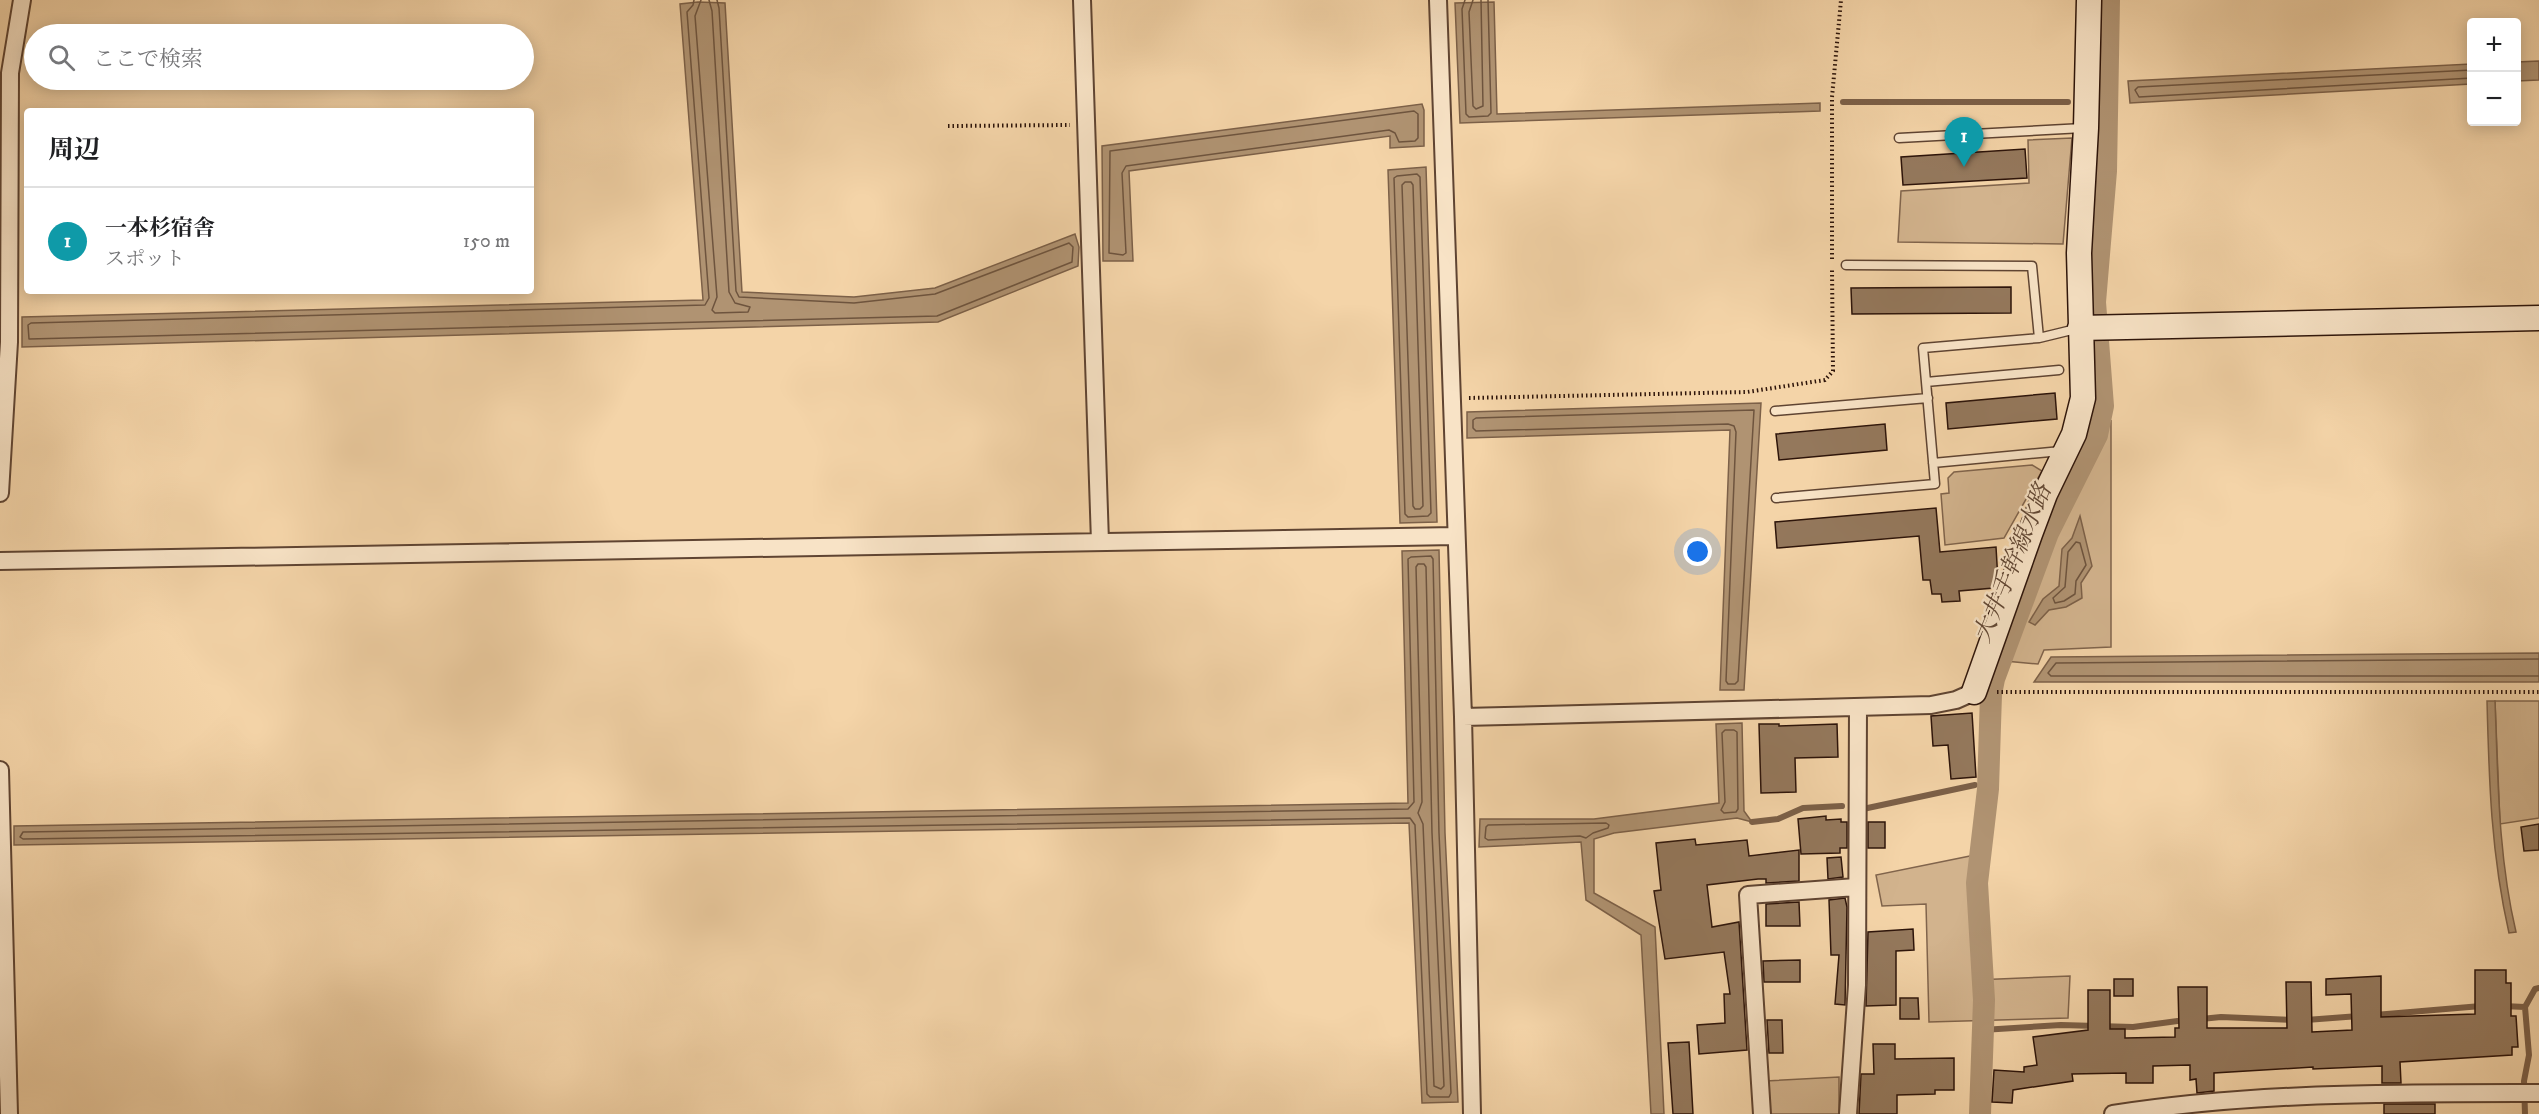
<!DOCTYPE html>
<html lang="ja">
<meta charset="utf-8">
<style>
:root{--surface:#fff;--page:#f2f2f2;--text:#202124;--muted:#757577;--line:#e0e0e0;--accent:#8f2418}
body{margin:0;font-family:"IM FELL DW Pica","Noto Serif JP",serif;background:var(--page);color:var(--text)}
.controls{position:absolute;right:18px;top:18px;display:grid;overflow:hidden;border-radius:6px;box-shadow:0 3px 15px #0003}
.controls button{width:54px;height:54px;display:grid;place-items:center;padding:0;border:0;border-bottom:2px solid var(--line);background:var(--surface);color:var(--text);font:30px sans-serif}
.you{position:absolute;left:1698px;top:552px;width:21px;height:21px;margin:-15px;border:4px solid #fff;border-radius:50%;background:#1a73e8;box-shadow:0 0 0 9px #1a73e833}
.badge{display:grid;place-items:center;width:39px;height:39px;border-radius:50%;background:var(--accent);color:#fff;font-size:20px;font-weight:700}
.pin{position:absolute;translate:-50% -50px;filter:drop-shadow(0 2px 3px #0008)}
.pin::after{content:'';position:absolute;top:32px;width:21px;height:18px;background:inherit;clip-path:polygon(0 0,100% 0,50% 100%)}
.list{margin:0;padding:0;list-style:none}
h2{display:flex;justify-content:space-between;align-items:center;height:78px;margin:0;padding:0 24px;font-size:26px}
h2 small{font-size:20px;font-weight:400;color:var(--muted)}
.list li{display:grid;grid-template-columns:39px 1fr auto;gap:18px;align-items:center;box-sizing:border-box;height:108px;padding:0 24px;border-top:2px solid var(--line)}
.list b{display:block;font-size:22px;white-space:nowrap}
.list p{margin:0;font-size:20px;white-space:nowrap;color:var(--muted)}
.list em{font-size:20px;font-style:normal;color:var(--muted)}
.icon{flex:none;width:33px;height:33px;fill:none;stroke:currentColor;stroke-width:2;stroke-linecap:round;stroke-linejoin:round}
.map{position:relative;flex:none;width:2539px;height:1114px;overflow:hidden}
.search{position:absolute;background:var(--surface);box-shadow:0 3px 15px #0003;left:24px;top:24px;width:510px;height:66px;display:flex;align-items:center;gap:15px;box-sizing:border-box;padding:0 21px;border-radius:33px;color:var(--muted);font-size:22px}
.panel{position:absolute;background:var(--surface);box-shadow:0 3px 15px #0003;left:24px;top:108px;width:510px;height:186px;border-radius:6px}
.map>svg:first-child{display:block}
.green{fill:#d2b38d;stroke:#80644c;stroke-width:1.5}
.water{fill:#b09372;stroke:#7c6048;stroke-width:1.5}
.lines{fill:none;stroke-linecap:round;stroke-linejoin:round}
.shore{stroke:#6e543e;stroke-width:1.5}
.stream{stroke:#7c6048;stroke-width:6}
.canal{stroke:#b09372;stroke-width:22}
.building{fill:#94785c;stroke:#2d140a;stroke-width:1.5}
.lane-casing{stroke:#5f4432;stroke-width:11}
.street-casing{stroke:#5f4432;stroke-width:20}
.secondary-casing{stroke:#2d140a;stroke-width:27}
.path{stroke:#2d140a;stroke-width:4;stroke-dasharray:1.5 3;stroke-linecap:butt}
.lane{stroke:#f8e3c6;stroke-width:8}
.street{stroke:#f8e3c6;stroke-width:16}
.secondary{stroke:#f8e3c6;stroke-width:24}
.labels{text-anchor:middle;stroke-width:4.5;stroke-linejoin:round;paint-order:stroke}
.water-label{font-size:24px;font-style:italic;fill:#614734;stroke:#f8e3c6}
</style>
<div class="map">
<svg width="2539" height="1114" viewBox="0 0 2539 1114">
<rect width="100%" height="100%" fill="#f4d4a8"/>
<filter id="stains"><feTurbulence type="fractalNoise" baseFrequency=".00333" numOctaves="4"/><feColorMatrix values="0 0 0 0 .2 0 0 0 0 .09 0 0 0 0 .02 0 0 0 .5 -.17"/></filter>
<radialGradient id="worn" r=".72"><stop offset=".6" stop-color="#630" stop-opacity="0"/><stop offset="1" stop-color="#630" stop-opacity=".3"/></radialGradient>
<!-- green -->
<path class="green" d="M 2072,138 L 2063,244 L 1898,242 L 1901,191 L 2029,183 L 2028,140 Z
M 2111,420 L 2111,647 L 2044,650 L 2038,664 L 2005,661 L 2057,528 Z
M 2032,465 L 2042,471 L 2004,538 L 1945,545 L 1941,494 L 1949,493 L 1948,478 L 1954,472 Z
M 2495,701 L 2539,701 L 2539,818 L 2500,824 Z
M 1975,855 L 1971,883 L 1975,980 L 2070,976 L 2068,1018 L 1929,1022 L 1926,904 L 1882,906 L 1876,875 Z
M 1839,1077 L 1839,1114 L 1768,1114 L 1766,1081 Z"/>
<!-- water -->
<path class="water" d="M 698,2 L 725,3 L 742,292 L 854,297 L 935,288 L 1075,234 L 1079,247 L 1078,266 L 938,322 L 22,347 L 22,317 L 703,300 L 680,4 Z
M 1494,2 L 1497,114 L 1820,103 L 1820,111 L 1460,123 L 1455,3 Z
M 2539,61 L 2539,80 L 2517,81 L 2517,62 Z
M 2471,64 L 2471,84 L 2130,103 L 2128,81 Z
M 1422,104 L 1424,110 L 1424,146 L 1390,148 L 1390,136 L 1129,171 L 1133,261 L 1103,261 L 1102,146 Z
M 1426,167 L 1437,522 L 1400,523 L 1388,170 Z
M 1761,403 L 1744,690 L 1720,690 L 1730,430 L 1467,438 L 1467,412 Z
M 2080,516 L 2092,566 L 2081,583 L 2082,598 L 2066,607 L 2049,610 L 2035,625 L 2029,622 L 2043,599 L 2059,586 L 2062,549 L 2072,538 Z
M 1439,550 L 1445,833 L 1458,1102 L 1422,1103 L 1409,823 L 14,845 L 14,826 L 1408,803 L 1402,551 Z
M 2539,653 L 2539,682 L 2034,682 L 2051,657 Z
M 2487,701 L 2495,701 C 2498,778 2498,856 2516,932 L 2509,933 C 2491,854 2489,781 2487,701 Z
M 1742,723 L 1744,811 L 1752,822 L 1737,818 L 1614,833 L 1594,839 L 1594,893 L 1655,927 L 1664,1114 L 1651,1114 L 1641,935 L 1586,900 L 1581,842 L 1479,847 L 1480,819 L 1594,819 L 1719,803 L 1716,724 Z"/>
<g class="lines">
<!-- shore -->
<path class="shore" d="M 694,0 L 693,5 L 687,12 L 709,298 L 705,305 L 31,323 L 28,325 L 29,339 L 937,316 L 1072,262 L 1073,247 L 1069,243 L 935,294 L 854,303 L 739,297 L 736,291 L 719,8 L 717,0
M 701,0 L 695,16 L 717,297 L 712,310 L 715,313 L 748,312 L 750,307 L 735,303 L 729,292 L 712,11 L 709,0
M 1465,0 L 1462,9 L 1466,114 L 1469,117 L 1488,116 L 1491,113 L 1488,0
M 1473,0 L 1469,12 L 1473,106 L 1476,109 L 1483,106 L 1481,0
M 2472,70 L 2138,87 L 2135,90 L 2139,97 L 2472,78
M 1414,111 L 1418,114 L 1418,138 L 1415,141 L 1399,142 L 1395,133 L 1389,130 L 1126,166 L 1122,173 L 1126,253 L 1123,255 L 1109,253 L 1110,151 Z
M 1417,174 L 1420,177 L 1431,513 L 1428,516 L 1408,517 L 1405,514 L 1394,178 L 1397,176 Z
M 1405,182 L 1411,182 L 1413,185 L 1423,506 L 1420,509 L 1415,509 L 1413,506 L 1402,185 Z
M 1754,410 L 1738,681 L 1735,684 L 1728,684 L 1726,681 L 1736,432 L 1734,426 L 1728,424 L 1476,431 L 1473,428 L 1473,420 L 1476,418 Z
M 2076,542 L 2080,543 L 2086,565 L 2076,581 L 2075,594 L 2064,601 L 2055,603 L 2053,598 L 2065,587 L 2068,552 Z
M 1431,556 L 1433,559 L 1439,833 L 1451,1093 L 1449,1097 L 1430,1097 L 1427,1094 L 1415,825 L 1410,818 L 23,839 L 20,837 L 23,832 L 1408,809 L 1414,802 L 1408,559 L 1411,557 Z
M 1418,564 L 1424,564 L 1426,567 L 1432,833 L 1444,1086 L 1441,1089 L 1434,1086 L 1423,824 L 1418,813 L 1422,802 L 1416,567 Z
M 2539,659 L 2056,663 L 2048,673 L 2051,676 L 2539,676
M 1725,730 L 1734,730 L 1737,732 L 1738,809 L 1736,812 L 1724,813 L 1721,810 L 1725,802 L 1722,733 Z
M 1606,823 L 1609,825 L 1608,828 L 1593,833 L 1586,838 L 1580,836 L 1488,840 L 1485,838 L 1486,827 L 1488,825 Z"/>
<!-- stream -->
<path class="stream" d="M 1843,102 L 2068,102
M 1863,809 L 1975,785
M 1752,822 L 1778,819 L 1803,808 L 1842,806
M 2503,1006 L 2525,1007 L 2535,989 L 2539,988
M 2525,1007 L 2529,1055 L 2524,1081 L 2525,1114
M 2375,1015 L 2481,1006
M 2201,1019 L 2221,1017 L 2293,1020
M 2306,1020 L 2359,1016
M 1982,1030 L 2061,1025 L 2133,1027 L 2185,1020"/>
<!-- canal -->
<path class="canal" d="M 1980,1114 L 1984,1000 L 1977,883 L 1988,789 L 1991,694 L 1994,679 L 2048,533 L 2097,435 L 2103,406 L 2095,302 L 2106,171 L 2109,0"/>
</g>
<!-- building -->
<path class="building" d="M 2025,149 L 2027,178 L 1903,185 L 1901,157 Z
M 2011,287 L 2011,313 L 1852,314 L 1851,288 Z
M 2055,393 L 2057,419 L 1948,429 L 1946,403 Z
M 1885,424 L 1887,450 L 1779,460 L 1776,434 Z
M 1936,508 L 1940,552 L 1996,547 L 1998,581 L 1997,584 L 1993,585 L 1994,588 L 1959,591 L 1960,601 L 1942,602 L 1941,594 L 1932,594 L 1930,580 L 1923,580 L 1919,536 L 1777,548 L 1775,522 Z
M 1972,713 L 1976,777 L 1951,779 L 1948,745 L 1933,746 L 1931,716 Z
M 1759,724 L 1779,724 L 1779,726 L 1837,724 L 1838,757 L 1795,758 L 1796,792 L 1761,793 Z
M 1826,816 L 1826,820 L 1841,819 L 1841,822 L 1847,822 L 1847,848 L 1840,848 L 1840,853 L 1801,854 L 1798,819 Z
M 1868,822 L 1885,822 L 1885,848 L 1868,848 Z
M 2539,824 L 2539,850 L 2524,851 L 2521,827 Z
M 1695,839 L 1696,845 L 1747,840 L 1749,856 L 1799,850 L 1799,881 L 1766,883 L 1766,879 L 1758,879 L 1707,885 L 1712,927 L 1739,922 L 1747,1050 L 1699,1054 L 1697,1025 L 1725,1023 L 1724,994 L 1730,994 L 1724,952 L 1665,959 L 1654,891 L 1661,890 L 1656,843 Z
M 1841,857 L 1843,877 L 1828,879 L 1827,858 Z
M 1845,898 L 1847,907 L 1845,1005 L 1835,1004 L 1839,955 L 1831,955 L 1829,900 Z
M 1799,902 L 1800,926 L 1766,926 L 1766,904 Z
M 1913,929 L 1914,950 L 1896,951 L 1896,1005 L 1866,1006 L 1868,932 Z
M 1800,960 L 1800,982 L 1764,982 L 1763,961 Z
M 2475,970 L 2506,970 L 2506,983 L 2511,983 L 2511,1016 L 2516,1016 L 2518,1047 L 2512,1047 L 2512,1055 L 2400,1062 L 2401,1083 L 2382,1083 L 2382,1066 L 2313,1069 L 2313,1067 L 2214,1073 L 2214,1091 L 2197,1093 L 2196,1079 L 2190,1080 L 2190,1065 L 2153,1066 L 2153,1083 L 2126,1083 L 2126,1073 L 2072,1074 L 2073,1081 L 2013,1090 L 2012,1103 L 1992,1102 L 1994,1070 L 2024,1072 L 2024,1067 L 2037,1065 L 2033,1037 L 2088,1030 L 2088,990 L 2110,990 L 2110,1029 L 2125,1029 L 2125,1038 L 2175,1037 L 2175,1028 L 2179,1028 L 2178,987 L 2207,987 L 2207,1028 L 2287,1028 L 2286,982 L 2311,982 L 2312,1032 L 2352,1030 L 2351,994 L 2326,995 L 2326,979 L 2381,976 L 2381,1017 L 2475,1014 Z
M 2114,979 L 2133,979 L 2133,996 L 2114,996 Z
M 1900,998 L 1918,998 L 1919,1019 L 1900,1019 Z
M 1767,1020 L 1782,1020 L 1783,1053 L 1769,1053 Z
M 1689,1042 L 1693,1114 L 1673,1114 L 1668,1043 Z
M 1873,1044 L 1895,1044 L 1895,1059 L 1954,1058 L 1954,1090 L 1935,1090 L 1935,1094 L 1897,1095 L 1897,1114 L 1859,1114 L 1861,1074 L 1874,1074 Z
M 2384,1104 L 2435,1104 L 2435,1114 L 2384,1114 Z"/>
<g class="lines">
<defs>
<path id="lane" d="M 1899,138 L 2083,128
M 1846,265 L 2032,266 L 2039,338
M 1926,382 L 2059,370
M 1775,411 L 1928,398
M 1933,463 L 2061,451
M 1776,498 L 1935,484 L 1923,348 L 2039,338 L 2080,328"/>
<path id="street" d="M 1082,0 L 1100,542
M 1438,0 L 1463,717 L 1931,705 L 1956,700 L 1974,692
M 0,493 L 9,342 L 10,73 L 22,0
M 0,561 L 1455,536
M 1463,717 L 1472,1114
M 0,770 L 9,1114
M 1762,1114 L 1748,895 L 1856,887
M 1848,1114 L 1857,985 L 1858,707
M 2113,1114 C 2254,1092 2397,1093 2539,1093"/>
<path id="secondary" d="M 2080,328 L 2539,318
M 1974,692 L 2030,534 L 2045,494 L 2074,434 L 2083,398 L 2079,253 L 2086,128 L 2089,0"/>
</defs>
<!-- lane casing -->
<use href="#lane" class="lane-casing"/>
<!-- street casing -->
<use href="#street" class="street-casing"/>
<!-- secondary casing -->
<use href="#secondary" class="secondary-casing"/>
<!-- path -->
<path class="path" d="M 948,126 L 1070,125
M 1832,259 L 1832,97 L 1841,0
M 1469,398 L 1747,392 L 1825,380 L 1833,371 L 1832,270
M 1997,692 L 2539,692"/>
<!-- lane -->
<use href="#lane" class="lane"/>
<!-- street -->
<use href="#street" class="street"/>
<!-- secondary -->
<use href="#secondary" class="secondary"/>
</g>
<g class="labels">
<!-- water labels -->
<g class="water-label">
<text transform="translate(2012 563) rotate(-68)" y="8">大井手幹線水路</text>
</g>
</g>
<rect width="100%" height="100%" filter="url(#stains)"/>
<rect width="100%" height="100%" fill="url(#worn)"/>
</svg>
<div class="controls">
<button>+</button>
<button>−</button>
</div>
<div class="you"></div>
<div class="pin badge" style="left:1964px;top:167px;background:#0f9aa8">1</div>
<div class="search"><svg class="icon" aria-label="search" viewBox="0 0 24 24"><circle cx="10" cy="10" r="6"/><path d="M15 15l6 6"/></svg>ここで検索</div>
<section class="panel">
<h2>周辺<small></small></h2>
<ul class="list">
<li><span class="badge" style="background:#0f9aa8">1</span><div><b>一本杉宿舎</b><p>スポット</p></div><em>150 m</em></li>
</ul>
</section>
</div>
